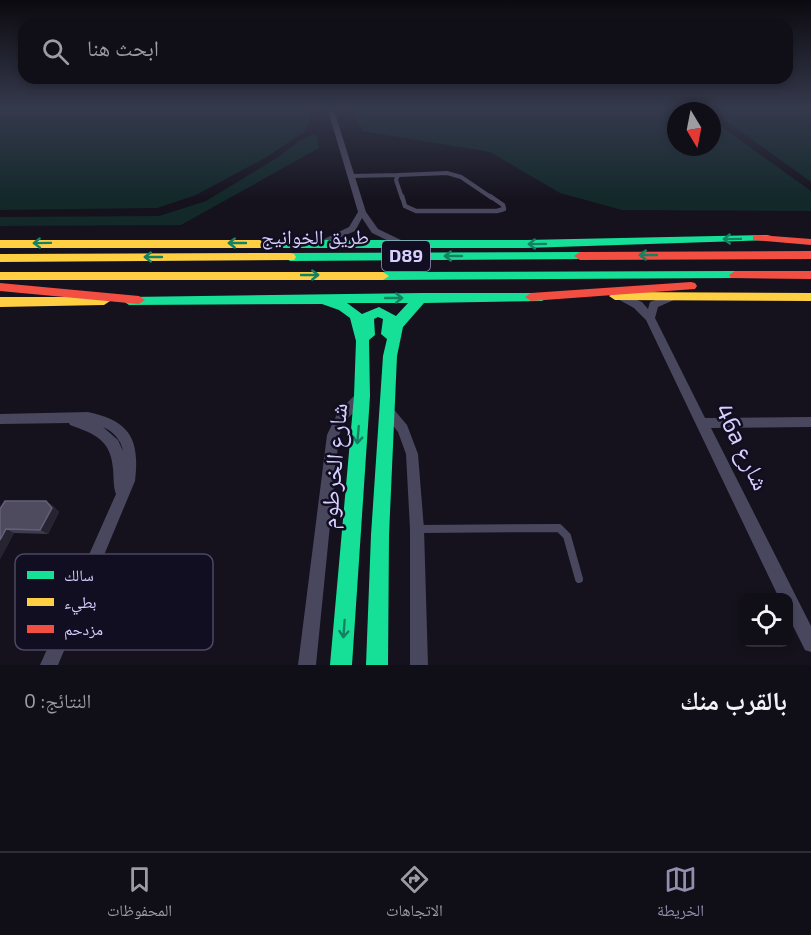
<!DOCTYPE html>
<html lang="ar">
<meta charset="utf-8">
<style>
:root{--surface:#100e16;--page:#1e1c23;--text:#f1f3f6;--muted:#9c9ca1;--line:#302e35;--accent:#938daf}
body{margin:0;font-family:"Exo 2","Noto Naskh Arabic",sans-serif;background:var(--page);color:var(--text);direction:rtl}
.controls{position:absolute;right:18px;bottom:18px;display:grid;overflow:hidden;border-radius:12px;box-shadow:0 3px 9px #0003}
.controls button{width:54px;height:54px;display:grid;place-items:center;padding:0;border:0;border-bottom:2px solid var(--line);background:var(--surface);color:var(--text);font:30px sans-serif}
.compass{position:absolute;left:667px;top:102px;width:54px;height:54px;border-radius:50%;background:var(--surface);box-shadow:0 3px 9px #0003;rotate:170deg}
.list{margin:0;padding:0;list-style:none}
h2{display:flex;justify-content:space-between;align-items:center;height:78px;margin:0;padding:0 24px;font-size:26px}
h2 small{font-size:20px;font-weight:400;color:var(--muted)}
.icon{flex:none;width:33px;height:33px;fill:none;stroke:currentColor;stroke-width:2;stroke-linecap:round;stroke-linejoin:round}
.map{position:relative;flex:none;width:811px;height:665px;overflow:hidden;direction:ltr}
.search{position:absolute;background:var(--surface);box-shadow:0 3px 9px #0003;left:18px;right:18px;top:18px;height:66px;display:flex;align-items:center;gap:15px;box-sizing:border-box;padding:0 21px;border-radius:18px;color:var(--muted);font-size:22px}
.sheet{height:186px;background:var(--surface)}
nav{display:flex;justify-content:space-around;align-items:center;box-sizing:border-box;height:84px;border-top:2px solid var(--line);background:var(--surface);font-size:16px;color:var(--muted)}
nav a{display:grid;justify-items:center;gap:3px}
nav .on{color:var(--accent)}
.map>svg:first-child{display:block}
.green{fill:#122829}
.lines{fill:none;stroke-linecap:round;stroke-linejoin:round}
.lane-far2{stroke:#49475e;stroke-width:4}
.lane-far1{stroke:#49475e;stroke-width:4.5}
.lane{stroke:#49475e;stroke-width:8}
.street{fill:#49475e;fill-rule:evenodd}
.fast{fill:#16e098;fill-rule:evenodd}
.slow{fill:#ffcf43;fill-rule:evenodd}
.jam{fill:#f24e42;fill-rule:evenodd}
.wall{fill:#3e3b4c}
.shaded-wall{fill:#272431}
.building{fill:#4f4b5f;stroke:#646078;stroke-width:1.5}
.oneway{stroke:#148262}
.labels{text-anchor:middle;stroke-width:5;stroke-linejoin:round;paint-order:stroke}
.shield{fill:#120e21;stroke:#9c95bc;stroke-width:1.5}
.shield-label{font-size:18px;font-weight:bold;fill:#d7cffe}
.street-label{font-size:20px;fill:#d7cffe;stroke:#120e21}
.near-street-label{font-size:24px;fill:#d7cffe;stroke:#120e21}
.key{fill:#120e21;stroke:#4d4863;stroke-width:1.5}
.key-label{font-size:16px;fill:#d7cffe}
</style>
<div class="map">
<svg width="811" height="665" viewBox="0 0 811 665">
<rect width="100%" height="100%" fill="#15121d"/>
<!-- green -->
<path class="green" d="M 0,107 L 308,107 L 311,119 L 304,132 L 265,158 L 196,195 L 157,208 L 0,210 Z
M 353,107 L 694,107 L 700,111 L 676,111 L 676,147 L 712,147 L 712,120 L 811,191 L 811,211 L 622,210 L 560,193 L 490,152 L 362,131 Z
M 703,107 L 811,107 L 811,182 L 712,111 Z
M 316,134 L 319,148 L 181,225 L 0,226 L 0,217 L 159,216 L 206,201 L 280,156 L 300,140 Z"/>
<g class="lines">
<!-- lane-far2 -->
<path class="lane-far2" d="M 351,176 L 398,175
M 402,198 L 396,180 L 398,175 L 447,173 L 461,177 L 492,198"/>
<!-- lane-far1 -->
<path class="lane-far1" d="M 402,196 L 405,206 L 416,211 L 497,211 L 504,209 L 503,205 L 490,196"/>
<!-- lane -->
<path class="lane" d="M 419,529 L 559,528 L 567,536 L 579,579"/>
<!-- street -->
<path class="street" d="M 327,107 L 333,107 L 366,212 L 378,229 L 403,241 L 403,245 L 397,245 L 372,233 L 362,218 L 355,231 L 323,245 L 317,245 L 316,243 L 349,227 L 358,212 Z
M 619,293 L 642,302 L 648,309 L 650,302 L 670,295 L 676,295 L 678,297 L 676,299 L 658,307 L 655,318 L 705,418 L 811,417 L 811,427 L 711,428 L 811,626 L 811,652 L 805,650 L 788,616 L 788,598 L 779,598 L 646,320 L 634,308 L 616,298 L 614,296 Z
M 362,391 L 366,392 L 368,396 L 366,400 L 346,420 L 339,435 L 316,665 L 298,665 L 327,435 L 338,412 L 358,392 Z
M 387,405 L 391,406 L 407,425 L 418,454 L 424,529 L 428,665 L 410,665 L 410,529 L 406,454 L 398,432 L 381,410 L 383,406 Z
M 88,412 C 130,421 140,439 135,481 L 58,665 L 40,665 L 116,494 C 113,486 114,478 113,469 C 111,440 95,434 70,425 L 69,423 L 0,424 L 0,414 ZM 103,427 C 114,432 121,440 123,451 L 118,440 Z"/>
<!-- fast -->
<path class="fast" d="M 767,235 L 771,236 L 771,240 L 526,248 L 272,248 L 266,244 L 272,240 L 526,240 Z
M 580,252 L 584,253 L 584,259 L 290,261 L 284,257 L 290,253 Z
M 735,271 L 741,275 L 739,278 L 383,280 L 377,276 L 383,272 Z
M 422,293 L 542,293 L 548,297 L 542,301 L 424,303 L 403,327 L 397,356 L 389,535 L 388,665 L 366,665 L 371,535 L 383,356 L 387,339 L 381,334 L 383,319 L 378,317 L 374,319 L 375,335 L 369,340 L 370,396 L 352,665 L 330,665 L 354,396 L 356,341 L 350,318 L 339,310 L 322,304 L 129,305 L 123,301 L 129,297 ZM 347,303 L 408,303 L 396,316 L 379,307 L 362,314 Z"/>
<!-- slow -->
<path class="slow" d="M 0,240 L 272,240 L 278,244 L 272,248 L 0,248 Z
M 290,253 L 294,254 L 296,257 L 294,260 L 0,262 L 0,254 Z
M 0,272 L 383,272 L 389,276 L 383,280 L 0,280 Z
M 615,292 L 811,293 L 811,301 L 615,300 L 609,296 Z
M 0,297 L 104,297 L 110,301 L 104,305 L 0,307 Z"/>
<!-- jam -->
<path class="jam" d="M 757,235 L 811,239 L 811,245 L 753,240 L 753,236 Z
M 811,251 L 811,259 L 580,260 L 574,256 L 580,252 Z
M 735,271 L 811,271 L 811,279 L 731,278 L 729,275 Z
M 691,282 L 695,283 L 697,286 L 695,289 L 531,301 L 525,297 L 531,293 Z
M 0,283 L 139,296 L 145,300 L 139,304 L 0,291 Z"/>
</g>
<!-- wall -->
<path class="wall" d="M 46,501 L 53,506 L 59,512 L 48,534 L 14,533 L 0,559 L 0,509 Z"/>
<!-- shaded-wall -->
<path class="shaded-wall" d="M 46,501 L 53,506 L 59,512 L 48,534 L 40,530 Z
M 6,529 L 14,533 L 0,559 L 0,540 Z"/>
<!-- building -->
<path class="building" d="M 5,501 L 46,501 L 52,508 L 40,530 L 6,529 L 0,540 L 0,509 Z"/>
<!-- one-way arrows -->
<defs><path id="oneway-shaft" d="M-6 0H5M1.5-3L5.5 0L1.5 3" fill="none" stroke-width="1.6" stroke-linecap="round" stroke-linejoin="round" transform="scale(1.5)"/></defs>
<g class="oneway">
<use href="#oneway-shaft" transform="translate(732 239) rotate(179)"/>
<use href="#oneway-shaft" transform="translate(42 243) rotate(179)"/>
<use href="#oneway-shaft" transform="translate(237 243) rotate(-180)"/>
<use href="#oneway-shaft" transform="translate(537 244) rotate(179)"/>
<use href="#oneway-shaft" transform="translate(648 255) rotate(180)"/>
<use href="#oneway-shaft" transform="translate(453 256) rotate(180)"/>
<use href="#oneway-shaft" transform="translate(153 257) rotate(180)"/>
<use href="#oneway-shaft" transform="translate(310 275)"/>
<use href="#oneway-shaft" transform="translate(394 298)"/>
<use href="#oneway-shaft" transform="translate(358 435) rotate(95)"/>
<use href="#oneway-shaft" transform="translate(344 629) rotate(94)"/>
</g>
<!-- sky -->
<linearGradient id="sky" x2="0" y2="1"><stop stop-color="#0c0a10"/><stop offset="0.54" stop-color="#35394c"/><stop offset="1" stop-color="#35394c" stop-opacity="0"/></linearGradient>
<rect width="811" height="200" fill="url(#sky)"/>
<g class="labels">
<!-- shield labels -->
<rect class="shield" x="382" y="241" width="48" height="30" rx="4.5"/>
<g class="shield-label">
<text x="406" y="262">D89</text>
</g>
<!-- street labels -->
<g class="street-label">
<text x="315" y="244">طريق الخوانيج</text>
</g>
<!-- near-street labels -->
<g class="near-street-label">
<text transform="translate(742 447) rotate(64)" y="8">46a شارع</text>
<text transform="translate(334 466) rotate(-85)" y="8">شارع الخرطوم</text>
</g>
</g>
<!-- legend -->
<rect x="15" y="554" width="198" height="96" rx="9" class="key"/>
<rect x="27" y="571" width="27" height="8" fill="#16e098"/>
<rect x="27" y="598" width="27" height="8" fill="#ffcf43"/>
<rect x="27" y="625" width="27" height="8" fill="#f24e42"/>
<g class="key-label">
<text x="64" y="581">سالك</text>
<text x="64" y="608">بطيء</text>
<text x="64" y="635">مزدحم</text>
</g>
</svg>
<div class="controls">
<button><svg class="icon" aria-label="locate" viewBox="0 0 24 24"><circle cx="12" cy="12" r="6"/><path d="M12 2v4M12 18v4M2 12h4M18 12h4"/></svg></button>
</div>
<svg class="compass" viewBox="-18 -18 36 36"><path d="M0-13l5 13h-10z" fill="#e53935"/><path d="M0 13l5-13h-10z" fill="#9c9ca1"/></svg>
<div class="search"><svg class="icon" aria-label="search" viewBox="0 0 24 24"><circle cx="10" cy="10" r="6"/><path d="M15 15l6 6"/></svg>ابحث هنا</div>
</div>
<section class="sheet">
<h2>بالقرب منك<small>النتائج: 0</small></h2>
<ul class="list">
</ul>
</section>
<nav>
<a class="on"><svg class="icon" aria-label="map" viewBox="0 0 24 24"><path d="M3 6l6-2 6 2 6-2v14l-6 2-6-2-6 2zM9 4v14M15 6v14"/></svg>الخريطة</a>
<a><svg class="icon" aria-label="directions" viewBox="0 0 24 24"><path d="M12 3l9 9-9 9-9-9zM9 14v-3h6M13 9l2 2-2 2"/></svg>الاتجاهات</a>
<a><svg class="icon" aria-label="saved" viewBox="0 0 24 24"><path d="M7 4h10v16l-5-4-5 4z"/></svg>المحفوظات</a>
</nav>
